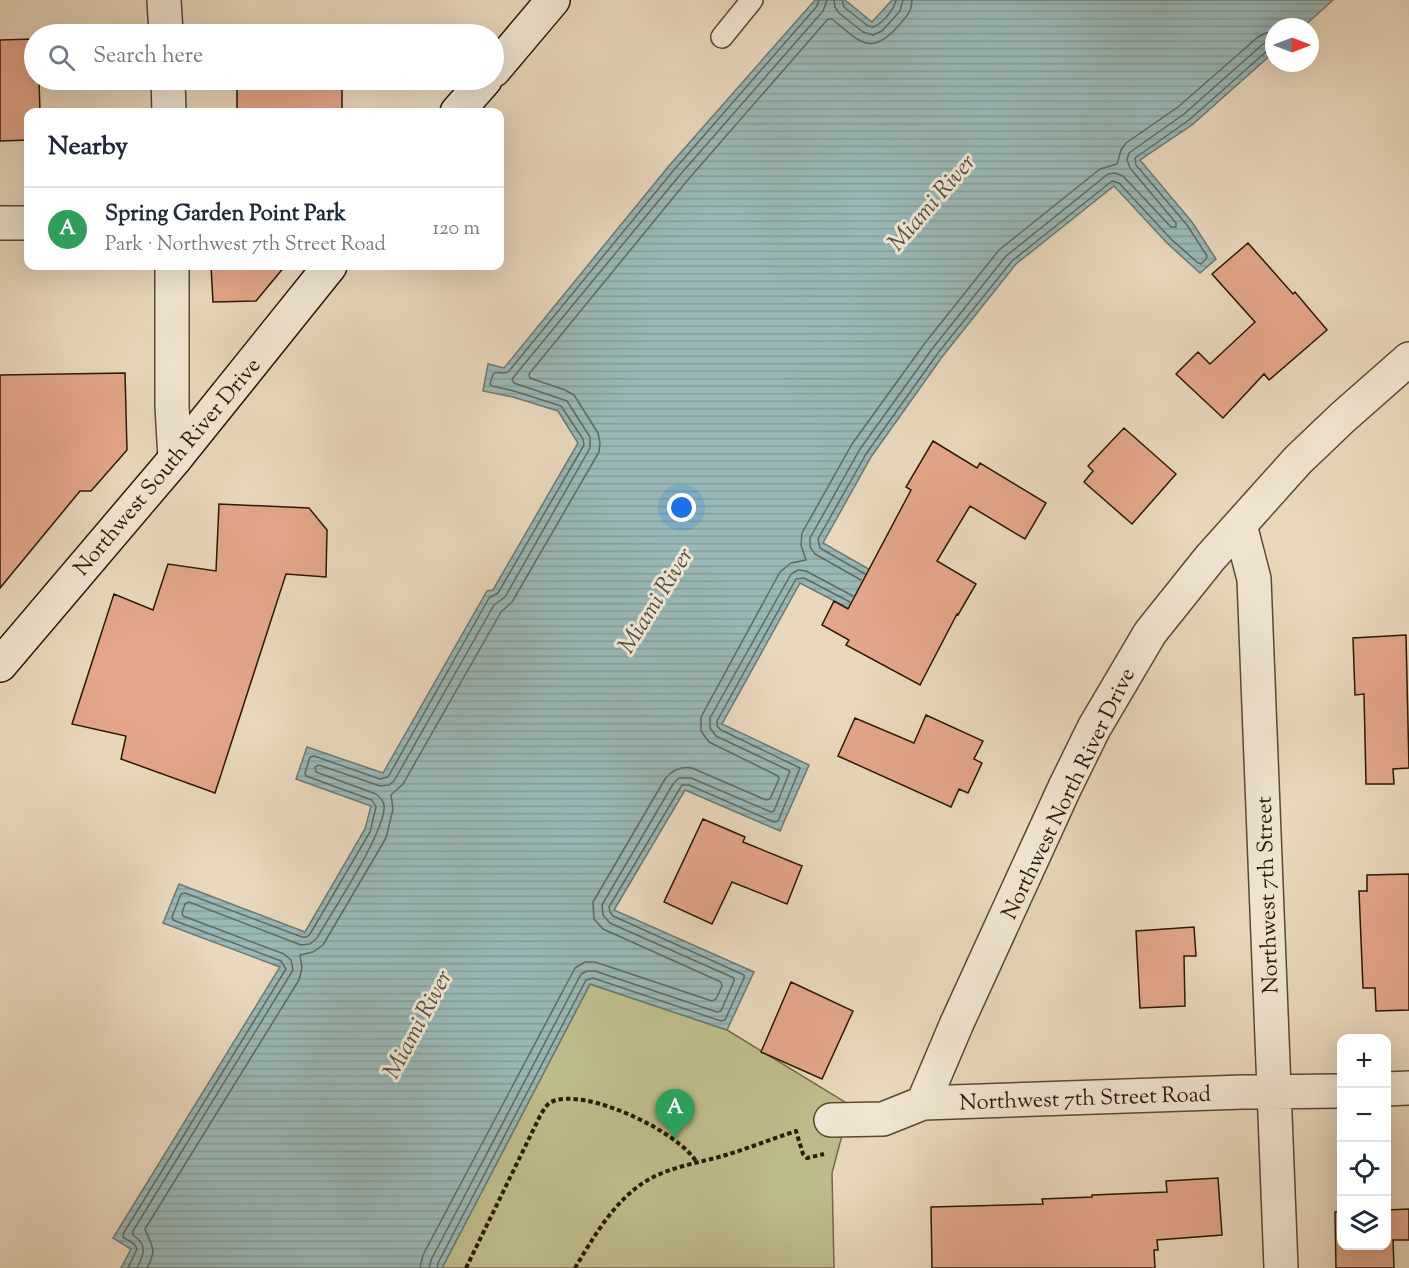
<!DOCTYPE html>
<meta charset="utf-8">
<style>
:root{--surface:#fff;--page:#f2f2f3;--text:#1f2937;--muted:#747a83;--line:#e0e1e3;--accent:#7c3aed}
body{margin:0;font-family:"Sorts Mill Goudy",serif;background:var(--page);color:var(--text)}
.controls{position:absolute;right:18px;bottom:18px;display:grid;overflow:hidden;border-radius:12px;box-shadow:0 6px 24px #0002}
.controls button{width:54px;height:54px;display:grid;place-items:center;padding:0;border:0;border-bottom:2px solid var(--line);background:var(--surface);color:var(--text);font:30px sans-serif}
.compass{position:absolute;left:1265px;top:18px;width:54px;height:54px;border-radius:50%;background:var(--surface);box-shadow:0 6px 24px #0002;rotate:90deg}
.you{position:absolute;left:682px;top:508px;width:21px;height:21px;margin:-15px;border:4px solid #fff;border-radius:50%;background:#1a73e8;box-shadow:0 0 0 9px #1a73e833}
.badge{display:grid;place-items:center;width:39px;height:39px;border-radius:50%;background:var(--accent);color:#fff;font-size:20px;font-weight:700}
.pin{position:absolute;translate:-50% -50px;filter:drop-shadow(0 2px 3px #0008)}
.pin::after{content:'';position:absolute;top:32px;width:21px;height:18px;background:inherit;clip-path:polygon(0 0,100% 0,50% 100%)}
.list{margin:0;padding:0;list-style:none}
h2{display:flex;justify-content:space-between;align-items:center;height:78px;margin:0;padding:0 24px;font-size:26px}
h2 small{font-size:20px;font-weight:400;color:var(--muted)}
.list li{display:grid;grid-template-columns:39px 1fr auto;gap:18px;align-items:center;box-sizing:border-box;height:84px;padding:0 24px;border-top:2px solid var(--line)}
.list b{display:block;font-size:22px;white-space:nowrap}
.list p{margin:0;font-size:20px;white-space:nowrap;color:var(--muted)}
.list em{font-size:20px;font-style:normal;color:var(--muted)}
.icon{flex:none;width:33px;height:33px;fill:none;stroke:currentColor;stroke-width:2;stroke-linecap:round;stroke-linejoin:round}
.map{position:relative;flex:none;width:1409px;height:1268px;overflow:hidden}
.search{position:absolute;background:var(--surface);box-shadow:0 6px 24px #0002;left:24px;top:24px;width:480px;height:66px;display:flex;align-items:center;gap:15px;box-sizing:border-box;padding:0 21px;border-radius:33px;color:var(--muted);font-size:22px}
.panel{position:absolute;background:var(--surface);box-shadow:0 6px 24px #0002;left:24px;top:108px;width:480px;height:162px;border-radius:12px}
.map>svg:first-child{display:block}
.park{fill:#bfbc8b;stroke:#746a48;stroke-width:1.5}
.water{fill:url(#water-rules);stroke:#6c7970;stroke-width:1.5}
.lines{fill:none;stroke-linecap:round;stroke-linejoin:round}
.shore{stroke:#61695e;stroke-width:1.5}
.building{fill:#e4a68a;stroke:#291905;stroke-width:1.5}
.lane-casing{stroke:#594933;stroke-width:24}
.street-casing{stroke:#594933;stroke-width:36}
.secondary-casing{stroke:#291905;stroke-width:36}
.path{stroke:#291905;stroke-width:4;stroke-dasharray:4.5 3;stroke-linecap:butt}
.lane{stroke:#f1e6d3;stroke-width:21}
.street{stroke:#f1e6d3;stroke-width:33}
.secondary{stroke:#f1e6d3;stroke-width:33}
.labels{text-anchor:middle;stroke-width:6;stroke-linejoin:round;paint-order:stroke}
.street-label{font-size:22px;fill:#291905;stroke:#f1e6d3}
.water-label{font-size:24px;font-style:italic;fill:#505143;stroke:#f1e6d3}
</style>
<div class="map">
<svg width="1409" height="1268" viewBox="0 0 1409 1268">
<defs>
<pattern id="water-rules" width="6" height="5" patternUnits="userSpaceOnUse" patternTransform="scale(1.5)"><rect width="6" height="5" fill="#99b9b7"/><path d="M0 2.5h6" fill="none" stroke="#849e9c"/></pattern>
</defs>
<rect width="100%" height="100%" fill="#e9d8bc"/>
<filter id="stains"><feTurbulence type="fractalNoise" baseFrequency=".00333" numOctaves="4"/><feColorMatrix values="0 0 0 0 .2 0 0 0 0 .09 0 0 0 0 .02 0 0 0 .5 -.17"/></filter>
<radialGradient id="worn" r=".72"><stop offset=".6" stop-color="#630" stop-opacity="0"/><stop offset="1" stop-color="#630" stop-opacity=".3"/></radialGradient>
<!-- park -->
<path class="park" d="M 590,984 L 727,1030 L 850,1105 L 832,1173 L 834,1268 L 442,1268 Z"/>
<!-- water -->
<path class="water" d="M 815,0 L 845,0 L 872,22 L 892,0 L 1333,0 L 1303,27 L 1274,27 L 1274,52 L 1192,125 L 1140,160 L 1192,222 L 1216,259 L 1200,273 L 1167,243 L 1114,186 L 1016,264 L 942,357 L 871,457 L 823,543 L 951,616 L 932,652 L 800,583 L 722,724 L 809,765 L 780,831 L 685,790 L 614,910 L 754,972 L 727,1030 L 590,984 L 442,1268 L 121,1268 L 131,1249 L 113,1238 L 280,967 L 163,923 L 179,884 L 305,932 L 365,829 L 371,806 L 296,779 L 307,747 L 383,773 L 487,591 L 493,590 L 578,443 L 558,411 L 513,397 L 483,391 L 488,364 L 504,368 L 668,167 Z"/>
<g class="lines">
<!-- shore -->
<path class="shore" d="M 834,0 L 835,7 L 839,13 L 863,32 L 873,35 L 882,31 L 900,11 L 903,0
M 842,0 L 844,7 L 868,26 L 873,27 C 882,24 894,10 896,0
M 865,574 L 820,548 L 818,539 L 866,454 L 938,353 L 1012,261 L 1112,181 L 1119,183 L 1171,239 L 1198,263 L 1201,264 L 1206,259 L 1207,256 L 1187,225 L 1136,165 L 1135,158 L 1189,120 L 1268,50 L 1274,48
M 861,580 L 815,554 L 810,547 L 810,538 L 860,449 L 932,349 L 1006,256 L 1108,174 L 1115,173 L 1123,176 L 1171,227 L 1176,227 L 1176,223 L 1130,168 L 1127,160 L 1129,153 L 1184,114 L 1263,44 L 1274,41
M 128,1268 L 137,1249 L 134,1244 L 123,1237 L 123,1234 L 286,969 L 281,961 L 173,920 L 172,917 L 181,894 L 185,893 L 302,937 L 307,937 L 310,934 L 370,832 L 376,807 L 372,800 L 306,776 L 305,773 L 310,757 L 314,756 L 380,779 L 388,777 L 489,598 L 498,593 L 584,445 L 583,439 L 561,406 L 514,391 L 492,386 L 490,384 L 493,374 C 498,370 503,376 509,371 L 673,171 L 817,6 L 819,0
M 137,1268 C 144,1254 148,1245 133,1235 L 133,1231 L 293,970 L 291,960 L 284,954 L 183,916 L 182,913 L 185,904 L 189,902 L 301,945 L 310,944 L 317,938 C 331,913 387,830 384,805 C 383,800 380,797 376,794 L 316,772 L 315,767 L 319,765 L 380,786 L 389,785 L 394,781 L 494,605 L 505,597 L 590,448 L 590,437 L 567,401 L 514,383 L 512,379 L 679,176 L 823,11 L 827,0
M 147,1268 C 158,1248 151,1246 145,1229 L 299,980 L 302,968 L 300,955 L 313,952 L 323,945 L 386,838 L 393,809 L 391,795 L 403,784 L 501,612 L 512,602 L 599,452 L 600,443 L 598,433 L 574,395 L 565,390 L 530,378 L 529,374 L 686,182 L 828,19 L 832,19 C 859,41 871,58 899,25 C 906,17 912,11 912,0
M 420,1268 L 423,1255 L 575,968 L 585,962 L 595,962 L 712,1001 L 716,999 L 722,986 L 721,982 L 603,929 L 594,919 L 593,902 L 665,779 C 672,770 681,766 692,768 L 766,800 L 770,799 L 779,779 L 778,776 L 709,742 L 701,731 L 701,717 L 780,572 L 791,563 L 806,560 L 801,545 L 802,533 L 852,444 L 925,343 L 999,250 L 1100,169 L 1117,164 L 1121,150 L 1126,143 L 1178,107 L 1258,37 L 1266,33 L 1274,32
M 429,1268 L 431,1260 L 581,974 L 587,971 L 595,971 L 717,1012 L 721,1011 L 734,981 L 734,978 L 610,923 L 603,915 L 602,905 L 673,784 L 679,778 L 691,778 L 771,812 L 774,811 L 790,771 L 716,736 L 710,728 L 710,718 L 791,574 L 798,570 L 806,571 L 853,596
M 437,1268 L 438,1263 L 586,980 L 593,978 L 721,1021 L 725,1020 L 744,978 L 744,975 L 613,916 L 610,912 L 609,907 L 682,785 L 689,785 L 774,822 L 778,821 L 800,768 L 721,730 L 717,726 L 717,721 L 796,579 L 804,578 L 850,602"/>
</g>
<!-- building -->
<path class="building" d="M 34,39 L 34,80 L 39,80 L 40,112 L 28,112 L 28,140 L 0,141 L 0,40 Z
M 237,80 L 342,80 L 342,112 L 237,112 Z
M 1248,243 L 1293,294 L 1295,292 L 1327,330 L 1269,380 L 1264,374 L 1223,418 L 1176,374 L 1198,352 L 1210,364 L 1255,322 L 1212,274 Z
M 211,266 L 285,266 L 256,301 L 213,302 Z
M 125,373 L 127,450 L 91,491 L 80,491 L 0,588 L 0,375 Z
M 1124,428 L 1176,474 L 1132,524 L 1084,482 L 1093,471 L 1088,466 Z
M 933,441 L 977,468 L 980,463 L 1046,503 L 1025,539 L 970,506 L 937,561 L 976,584 L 958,615 L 957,614 L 920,685 L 846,645 L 849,640 L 822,625 L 834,601 L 848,609 L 911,490 L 906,487 Z
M 219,504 L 309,508 L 327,530 L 326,577 L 286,574 L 215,793 L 121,759 L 126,736 L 72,724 L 114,594 L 153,610 L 168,564 L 216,571 Z
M 1406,635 L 1409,768 L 1393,769 L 1394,784 L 1366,784 L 1364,694 L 1355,695 L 1353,638 Z
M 926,715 L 983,741 L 974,759 L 982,763 L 968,793 L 959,789 L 951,807 L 838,756 L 855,718 L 914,743 Z
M 703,819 L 745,837 L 743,842 L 802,866 L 787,904 L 732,882 L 712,924 L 664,902 Z
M 1409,874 L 1409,1010 L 1376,1011 L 1375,988 L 1363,988 L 1359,891 L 1367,891 L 1367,875 Z
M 1194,927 L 1196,956 L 1184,956 L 1185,1006 L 1140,1008 L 1136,931 Z
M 791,982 L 853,1011 L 822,1079 L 761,1052 Z
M 1218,1178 L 1222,1235 L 1157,1240 L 1158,1250 L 1154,1250 L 1155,1268 L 932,1268 L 931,1207 L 1043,1204 L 1042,1199 L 1092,1197 L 1092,1195 L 1167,1192 L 1166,1181 Z
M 1409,1209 L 1409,1240 L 1393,1240 L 1394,1268 L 1336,1268 L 1335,1212 L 1341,1211 L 1341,1245 L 1386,1245 L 1386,1210 Z"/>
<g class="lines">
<defs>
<path id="lane" d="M 722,37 L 752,0"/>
<path id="street" d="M 164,0 L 166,34
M 168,80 L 169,112
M 0,223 L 28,223
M 172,266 L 172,406 L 175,459
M 1240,525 L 1254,579 L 1281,1268
M 1386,1089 L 1409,1088
M 923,1103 L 957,1023 L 1065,787 L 1094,728 L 1150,633 L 1210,558 L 1298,460 L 1342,418 L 1409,359
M 831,1120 L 883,1119 L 923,1103 L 1243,1092 L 1342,1091"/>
<path id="secondary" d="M 494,70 L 553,0
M 457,112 L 485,80
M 0,665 L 175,459 L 330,266"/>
</defs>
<!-- lane casing -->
<use href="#lane" class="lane-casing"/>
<!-- street casing -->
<use href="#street" class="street-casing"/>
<!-- secondary casing -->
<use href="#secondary" class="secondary-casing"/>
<!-- path -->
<path class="path" d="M 466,1268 L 540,1116 C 543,1111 546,1105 551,1102 C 584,1086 680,1132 697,1163
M 575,1268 C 593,1238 613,1203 643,1183 C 667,1167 699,1163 726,1155 C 749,1148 772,1139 796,1131 L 803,1154 L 807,1158 L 824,1154"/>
<!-- lane -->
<use href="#lane" class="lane"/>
<!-- street -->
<use href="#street" class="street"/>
<!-- secondary -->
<use href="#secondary" class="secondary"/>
</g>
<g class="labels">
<!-- street labels -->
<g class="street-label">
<text transform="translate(166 466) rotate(-50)" y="8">Northwest South River Drive</text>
<text transform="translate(1067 793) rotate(-64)" y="8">Northwest North River Drive</text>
<text transform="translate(1266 895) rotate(-92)" y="8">Northwest 7th Street</text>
<text transform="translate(1085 1097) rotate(-2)" y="8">Northwest 7th Street Road</text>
</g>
<!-- water labels -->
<g class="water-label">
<text transform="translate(931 202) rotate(-49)" y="8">Miami River</text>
<text transform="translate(655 600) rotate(-58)" y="8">Miami River</text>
<text transform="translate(417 1024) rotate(-62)" y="8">Miami River</text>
</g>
</g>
<rect width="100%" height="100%" filter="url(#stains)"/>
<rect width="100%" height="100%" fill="url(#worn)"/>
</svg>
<div class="controls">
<button>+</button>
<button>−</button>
<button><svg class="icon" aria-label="locate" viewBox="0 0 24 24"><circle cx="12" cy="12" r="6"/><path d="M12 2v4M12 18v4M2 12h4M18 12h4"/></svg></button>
<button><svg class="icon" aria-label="layers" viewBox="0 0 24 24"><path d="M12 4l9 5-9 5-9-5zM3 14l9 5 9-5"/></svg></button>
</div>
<svg class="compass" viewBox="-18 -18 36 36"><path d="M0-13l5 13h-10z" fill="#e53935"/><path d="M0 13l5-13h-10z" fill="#747a83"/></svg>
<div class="you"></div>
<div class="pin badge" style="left:675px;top:1139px;background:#2e9e5b">A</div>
<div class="search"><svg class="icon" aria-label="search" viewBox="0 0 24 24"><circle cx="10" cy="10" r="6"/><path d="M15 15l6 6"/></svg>Search here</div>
<section class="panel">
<h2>Nearby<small></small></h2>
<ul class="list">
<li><span class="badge" style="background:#2e9e5b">A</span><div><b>Spring Garden Point Park</b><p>Park · Northwest 7th Street Road</p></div><em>120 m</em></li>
</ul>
</section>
</div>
